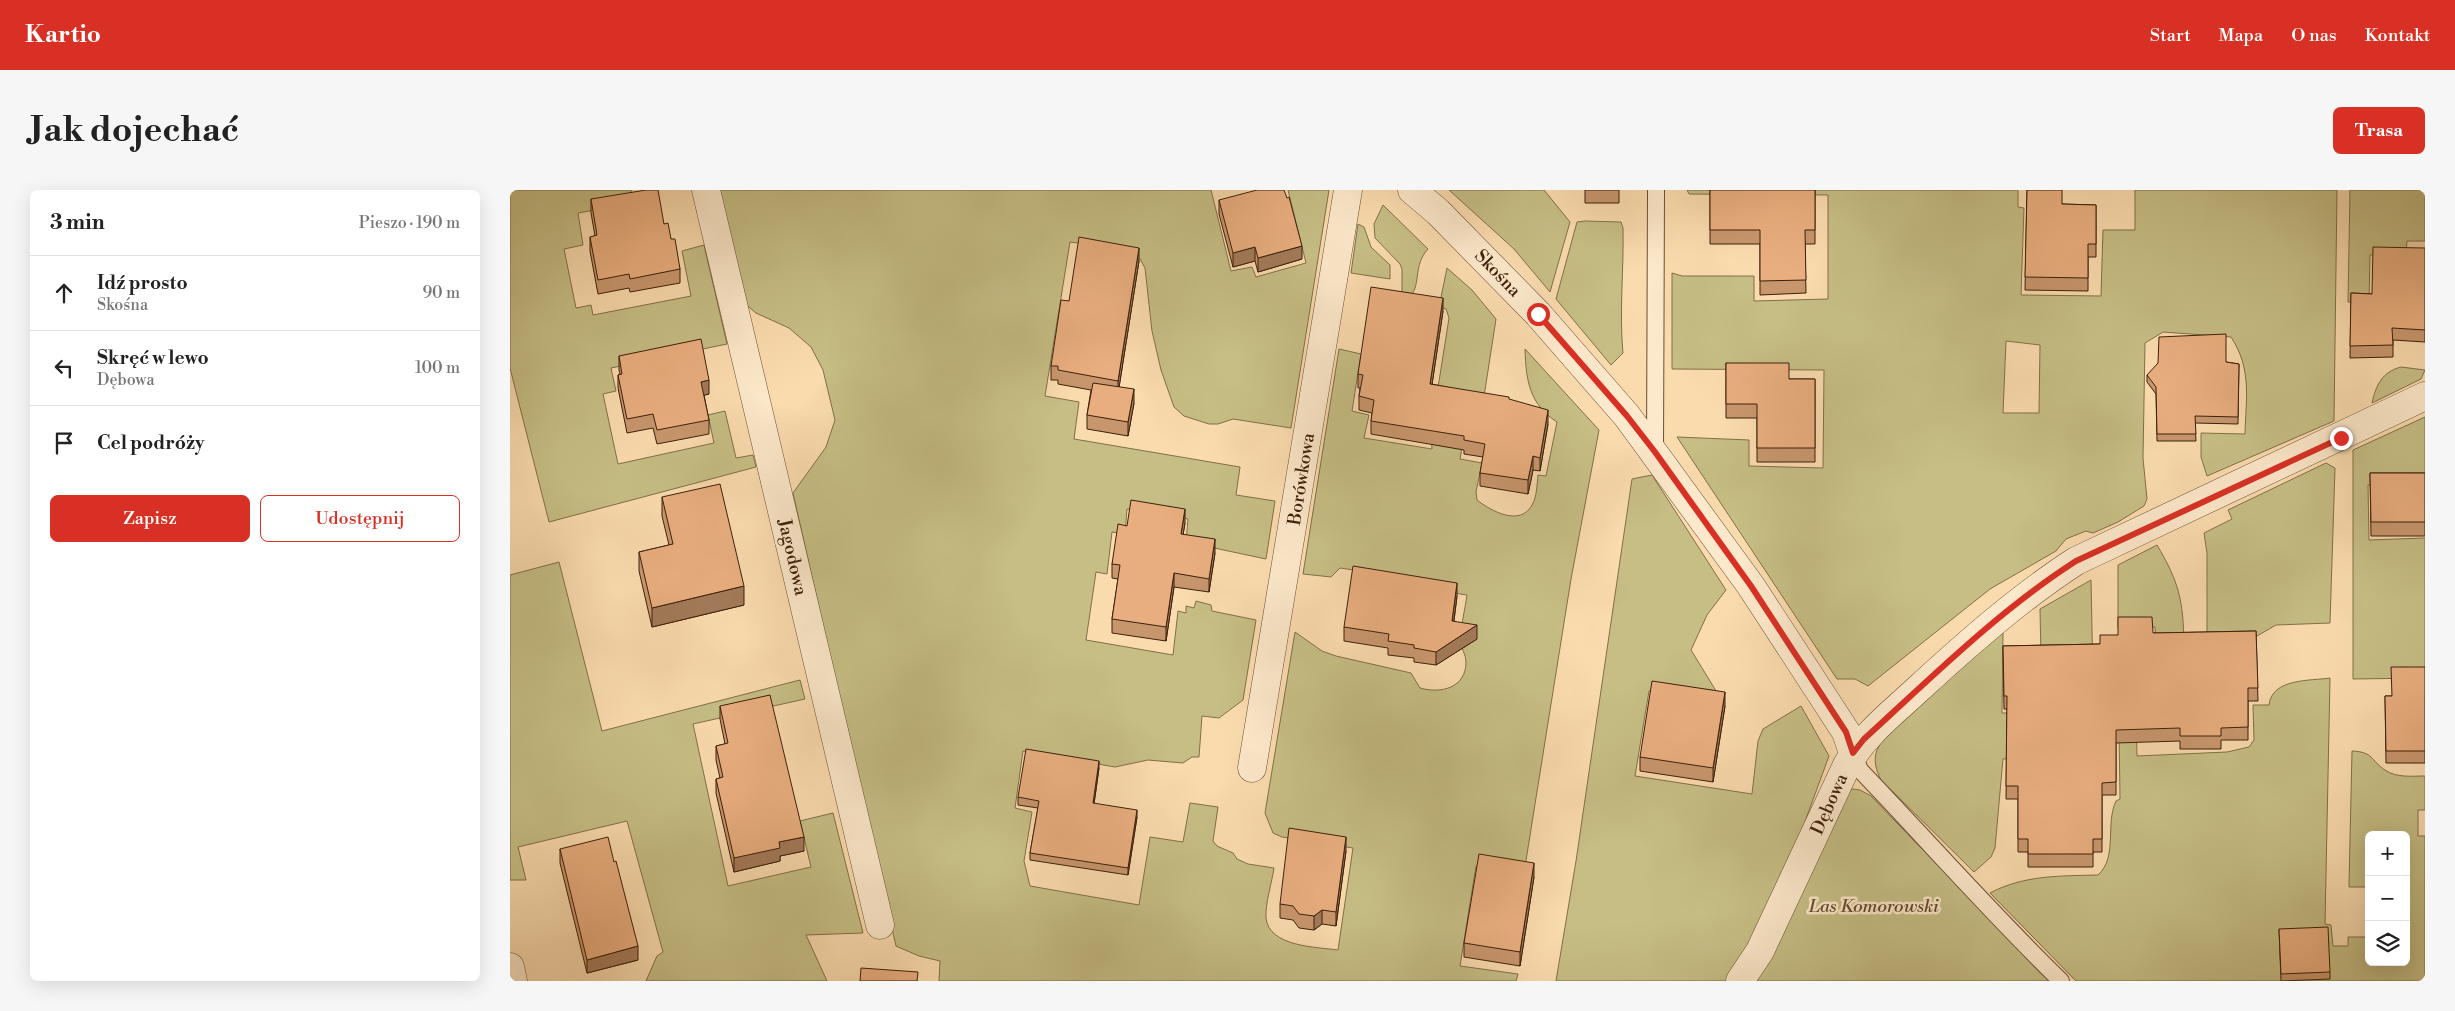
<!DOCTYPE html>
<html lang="pl">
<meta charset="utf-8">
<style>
:root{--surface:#fff;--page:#f6f6f6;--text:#222;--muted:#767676;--line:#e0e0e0;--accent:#d93025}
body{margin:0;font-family:"Libre Bodoni",serif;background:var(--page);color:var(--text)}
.controls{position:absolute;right:15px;bottom:15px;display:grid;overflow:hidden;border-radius:8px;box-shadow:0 5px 20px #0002}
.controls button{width:45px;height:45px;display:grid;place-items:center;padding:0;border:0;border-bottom:1px solid var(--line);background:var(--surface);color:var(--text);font:25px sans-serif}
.stop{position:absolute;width:15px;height:15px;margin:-11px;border:4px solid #d93025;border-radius:50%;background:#fff}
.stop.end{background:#d93025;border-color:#fff;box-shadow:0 1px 5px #0008}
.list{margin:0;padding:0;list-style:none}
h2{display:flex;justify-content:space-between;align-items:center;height:65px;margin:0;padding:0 20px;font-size:21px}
h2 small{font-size:16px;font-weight:400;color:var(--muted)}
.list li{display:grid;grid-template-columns:32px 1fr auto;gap:15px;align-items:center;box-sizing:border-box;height:75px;padding:0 20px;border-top:1px solid var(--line)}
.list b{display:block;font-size:19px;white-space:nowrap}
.list p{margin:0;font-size:16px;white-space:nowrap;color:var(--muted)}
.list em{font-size:16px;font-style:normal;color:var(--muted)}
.actions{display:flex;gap:10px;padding:15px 20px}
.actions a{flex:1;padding:11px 0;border:1px solid var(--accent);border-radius:8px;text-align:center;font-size:18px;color:var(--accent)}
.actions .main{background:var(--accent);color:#fff}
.icon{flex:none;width:28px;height:28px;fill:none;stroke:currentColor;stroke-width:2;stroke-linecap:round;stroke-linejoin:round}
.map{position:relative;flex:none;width:1915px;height:791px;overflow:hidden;border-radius:8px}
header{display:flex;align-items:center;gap:30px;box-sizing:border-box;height:70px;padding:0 25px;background:var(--accent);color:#fff}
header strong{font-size:24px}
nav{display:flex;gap:28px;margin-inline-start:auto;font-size:18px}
.intro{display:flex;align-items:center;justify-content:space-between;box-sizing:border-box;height:120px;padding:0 30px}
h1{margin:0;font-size:35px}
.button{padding:12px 22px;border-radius:8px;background:var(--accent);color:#fff;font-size:18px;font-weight:700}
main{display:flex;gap:30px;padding:0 30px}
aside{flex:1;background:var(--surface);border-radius:8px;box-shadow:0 5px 20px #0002}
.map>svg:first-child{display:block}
.green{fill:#c6be85;stroke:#826f48;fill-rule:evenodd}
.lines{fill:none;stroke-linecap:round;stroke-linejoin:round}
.service-casing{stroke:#6c4f34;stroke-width:18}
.minor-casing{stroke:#6c4f34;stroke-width:29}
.service{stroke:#fce8ca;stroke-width:16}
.minor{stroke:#fce8ca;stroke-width:28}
.wall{fill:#c8966d;stroke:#3d200b}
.shaded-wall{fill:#a37a59;stroke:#3d200b}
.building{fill:#e9ae7f;stroke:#3d200b}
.route{stroke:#d93025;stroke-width:6}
.labels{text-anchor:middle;stroke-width:5;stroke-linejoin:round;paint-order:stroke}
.street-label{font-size:18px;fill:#3d200b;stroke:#fce8ca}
.park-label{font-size:18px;font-style:italic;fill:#5f482a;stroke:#fce8ca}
</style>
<header>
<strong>Kartio</strong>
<nav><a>Start</a><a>Mapa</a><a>O nas</a><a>Kontakt</a></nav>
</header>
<div class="intro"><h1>Jak dojechać</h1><a class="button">Trasa</a></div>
<main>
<aside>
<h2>3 min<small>Pieszo · 190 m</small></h2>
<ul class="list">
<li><svg class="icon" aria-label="ahead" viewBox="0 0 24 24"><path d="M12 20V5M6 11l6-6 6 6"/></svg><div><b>Idź prosto</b><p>Skośna</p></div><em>90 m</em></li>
<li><svg class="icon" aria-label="left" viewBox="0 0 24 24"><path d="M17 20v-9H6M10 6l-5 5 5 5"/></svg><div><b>Skręć w lewo</b><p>Dębowa</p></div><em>100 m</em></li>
<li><svg class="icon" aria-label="arrive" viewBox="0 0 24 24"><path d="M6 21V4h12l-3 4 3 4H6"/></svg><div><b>Cel podróży</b></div></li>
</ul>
<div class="actions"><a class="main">Zapisz</a><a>Udostępnij</a></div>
</aside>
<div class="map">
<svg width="1915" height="791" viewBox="0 0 1915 791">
<rect width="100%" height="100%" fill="#fadbae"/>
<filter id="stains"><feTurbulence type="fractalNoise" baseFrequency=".004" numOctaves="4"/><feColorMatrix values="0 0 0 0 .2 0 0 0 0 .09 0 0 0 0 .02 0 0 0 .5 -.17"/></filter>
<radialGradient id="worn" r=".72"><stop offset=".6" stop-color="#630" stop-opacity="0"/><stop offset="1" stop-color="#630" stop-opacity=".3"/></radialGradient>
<!-- green -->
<path class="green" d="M 0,0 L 121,0 L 123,13 L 68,23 L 73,55 L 54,59 L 66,118 L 81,115 L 83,125 L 181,106 L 172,61 L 194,55 L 217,154 L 101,178 L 106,201 L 93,204 L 108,274 L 204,253 L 198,225 L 215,221 L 226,268 L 243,265 L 246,277 L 39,332 L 0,178 Z
M 208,0 L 701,0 L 721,81 L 742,77 L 746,87 L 796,73 L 778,0 L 819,0 L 781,238 L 723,229 L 708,234 L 699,234 L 674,226 L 664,217 L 651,180 L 642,141 L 635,78 L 630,69 L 606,58 L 560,52 L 535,206 L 569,212 L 564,249 L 730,277 L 726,305 L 765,311 L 756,369 L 676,352 L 678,329 L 617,319 L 615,344 L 602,342 L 597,384 L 586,382 L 576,450 L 663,465 L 668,421 L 676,423 L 676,416 L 684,418 L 686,411 L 701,415 L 702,421 L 746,430 L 733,510 L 709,528 L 692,526 L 689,567 L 682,567 L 673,573 L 638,570 L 605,577 L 513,561 L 505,618 L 522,622 L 514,671 L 520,696 L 629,715 L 640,647 L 673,652 L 680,613 L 708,617 L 703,651 L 707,656 L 723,663 L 727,669 L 738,674 L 764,678 C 762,692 755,714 756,728 C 759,757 807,757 828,760 L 843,658 L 772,647 L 763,643 L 755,623 L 785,442 L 812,461 L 826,466 L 901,483 L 910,498 C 931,504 956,498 956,472 C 956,464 951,459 951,453 C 950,438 955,420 957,405 L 911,398 L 912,390 L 830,378 L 821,387 L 793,384 L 829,159 L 851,164 L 842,221 L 859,225 L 854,248 L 922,259 L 921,242 L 939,128 L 936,119 L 929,117 L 937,78 L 962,100 L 986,129 L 973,213 L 960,212 L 950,269 L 972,273 L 966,302 L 967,310 C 981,321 1010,337 1022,315 C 1027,307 1027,294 1028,285 L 1036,286 L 1047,232 C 1019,214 1016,190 1015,159 L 1089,240 L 1061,389 L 1014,683 L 966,676 L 950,776 L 1008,784 L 1006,791 L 429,791 L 430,771 L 409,766 L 386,756 L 283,303 L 316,257 L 325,230 L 313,180 L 301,157 L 279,138 L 246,123 L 234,113 Z
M 939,0 L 1034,0 L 1060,32 L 1040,102 L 1004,59 Z
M 1177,0 L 1508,0 L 1508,17 L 1514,18 L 1511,105 L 1591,106 L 1593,40 L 1625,40 L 1625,0 L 1827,0 L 1824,231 L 1697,286 L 1691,267 L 1691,243 L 1735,244 C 1736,208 1742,179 1721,147 L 1653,142 L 1635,153 L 1633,268 L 1637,309 L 1634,316 L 1608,332 L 1583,343 L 1576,341 L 1556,349 L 1546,361 L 1480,399 L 1358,496 L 1345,489 L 1327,489 L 1167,247 L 1239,250 L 1239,276 L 1313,278 L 1314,180 L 1162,179 L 1162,83 L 1172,86 L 1244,86 L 1244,111 L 1318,109 L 1318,5 L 1179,4 ZM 1496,151 L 1530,155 L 1529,223 L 1493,223 Z
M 1840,0 L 1915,0 L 1915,51 L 1897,51 L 1896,65 L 1860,65 L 1859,113 L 1838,112 Z
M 873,15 L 918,59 C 903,75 911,94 901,105 L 892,102 L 892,79 L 890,74 L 865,48 L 864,34 Z
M 1075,31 L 1111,32 L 1113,38 C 1114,79 1109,122 1113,163 L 1101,175 L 1046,109 L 1067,32 Z
M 848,34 L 854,37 L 861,57 L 880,75 L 880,89 L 841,83 Z
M 1891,177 L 1915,180 L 1911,189 L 1862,213 C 1866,195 1872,182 1891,177 Z
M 1915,227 L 1915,293 L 1858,295 L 1859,350 L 1915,348 L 1915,488 L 1843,489 L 1843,260 Z
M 1816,273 L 1825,278 L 1820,433 L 1766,435 L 1740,450 L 1697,450 L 1697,363 L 1694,343 L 1722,329 L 1718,320 Z
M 1142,285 L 1216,400 L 1197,425 L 1181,460 L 1211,509 L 1139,501 L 1125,586 L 1242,604 L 1248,551 L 1253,539 L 1291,516 L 1319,566 L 1286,656 L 1289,658 L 1225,779 L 1216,791 L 1046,791 L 1066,671 L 1122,289 Z
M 1647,355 C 1669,392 1673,410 1674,452 L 1646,452 L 1645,437 L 1608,438 L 1608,375 Z
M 49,372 L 92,541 L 290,490 L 295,509 L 183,534 L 218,696 L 301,677 L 290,631 L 323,623 L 353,743 L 296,745 L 317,791 L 136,791 L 147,766 L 153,762 L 117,631 L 8,657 L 16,690 L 0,690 L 0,385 Z
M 1581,390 L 1583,490 L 1625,493 L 1627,566 L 1717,562 L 1739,557 L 1744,550 L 1743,515 L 1759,515 C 1762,488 1800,491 1820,488 L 1815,734 L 1821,735 L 1823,756 L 1838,756 L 1838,747 L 1859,747 L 1859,772 L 1896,772 L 1896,645 L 1859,645 L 1859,697 L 1839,697 L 1842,561 C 1864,562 1860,570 1875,580 C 1886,588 1902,586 1915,586 L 1915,620 L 1908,620 L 1908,646 L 1915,646 L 1915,791 L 1566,791 L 1480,703 C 1514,685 1550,686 1588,685 C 1608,667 1595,634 1606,611 L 1610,609 L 1609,538 L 1581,566 L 1493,569 L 1485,658 L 1481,667 L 1464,682 L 1371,590 C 1366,580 1363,570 1367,560 C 1378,534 1467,461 1493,443 L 1492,523 L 1553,522 L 1531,467 L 1530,419 Z
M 1343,599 L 1350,600 L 1361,606 L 1539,791 L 1244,791 L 1335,601 Z"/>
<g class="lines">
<defs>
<path id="service" d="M 1145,262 L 1146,0
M 1343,563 L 1350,580 C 1417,650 1481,723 1551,791"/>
<path id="minor" d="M 196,0 L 370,735
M 902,0 L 928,22 L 1028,124 L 1117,226 L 1241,396 L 1336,542 L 1343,563
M 742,578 L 838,0
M 0,777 L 3,791
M 1230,791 L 1250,761 L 1337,575 C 1354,545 1381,524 1407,500 C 1457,454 1509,408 1566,371 L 1915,206"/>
</defs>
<!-- service casing -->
<use href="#service" class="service-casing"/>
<!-- minor casing -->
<use href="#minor" class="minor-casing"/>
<!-- service -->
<use href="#service" class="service"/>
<!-- minor -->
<use href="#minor" class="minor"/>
</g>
<!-- wall -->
<path class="wall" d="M 1075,0 L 1109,0 L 1109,13 L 1075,13 Z
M 1200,0 L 1305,0 L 1305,54 L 1295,54 L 1296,103 L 1250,105 L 1250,54 L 1200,54 Z
M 1517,0 L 1552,14 L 1586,15 L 1586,67 L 1578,67 L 1578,101 L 1515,100 Z
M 81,9 L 154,34 L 161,49 L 170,79 L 170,93 L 120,102 L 119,98 L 88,104 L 80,61 L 80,47 L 85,46 L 81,23 Z
M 709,10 L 792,69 L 748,82 L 745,71 L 723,77 L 709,24 Z
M 1915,58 L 1915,152 L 1883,150 L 1883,167 L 1840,168 L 1841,103 L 1862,104 Z
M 629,71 L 609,197 L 624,213 L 618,246 L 577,239 L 577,225 L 581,200 L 548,194 L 548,190 L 541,190 L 541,176 L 559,111 Z
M 933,121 L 922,194 L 999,210 L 1038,234 L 1030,281 L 1023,280 L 1018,304 L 970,296 L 970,283 L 973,267 L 954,264 L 954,260 L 861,244 L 861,231 L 862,223 L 849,220 L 849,206 L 850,198 L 848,198 L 848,184 Z
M 109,166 L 199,204 L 194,205 L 199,230 L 199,244 L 147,254 L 143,238 L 117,243 L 108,198 L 108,185 L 110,184 L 109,180 Z
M 1716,172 L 1729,174 L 1728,234 L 1685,233 L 1686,251 L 1647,251 L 1646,204 L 1637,192 L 1637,185 Z
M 1216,173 L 1279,189 L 1305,189 L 1305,272 L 1247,272 L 1247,228 L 1216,228 Z
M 1860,283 L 1915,283 L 1915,346 L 1861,346 Z
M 152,307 L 234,415 L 142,437 L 129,381 L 129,362 L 159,355 L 152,326 Z
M 675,333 L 673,344 L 705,363 L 699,402 L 664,397 L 656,451 L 602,443 L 602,429 L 608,389 L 602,388 L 602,374 L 617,336 Z
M 947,406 L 944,431 L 967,449 L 926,475 L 904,472 L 904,468 L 878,465 L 878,458 L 834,451 L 834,437 Z
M 1746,441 L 1748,511 L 1738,511 L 1738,550 L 1711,550 L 1711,559 L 1670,559 L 1670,551 L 1606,553 L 1606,605 L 1592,605 L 1592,662 L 1583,662 L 1583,677 L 1518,677 L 1518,662 L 1508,662 L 1508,609 L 1496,609 L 1497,519 L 1494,519 L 1493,456 L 1590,454 L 1608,445 L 1643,443 Z
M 1915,477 L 1915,573 L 1876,573 L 1875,506 L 1882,506 Z
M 210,516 L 294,661 L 270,666 L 270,671 L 224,682 L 206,603 L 206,589 L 210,588 L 206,570 L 206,556 L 215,554 L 210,529 Z
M 1215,516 L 1203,592 L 1130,581 L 1130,567 Z
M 589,578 L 584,614 L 627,627 L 618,685 L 520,670 L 520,663 L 528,618 L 508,615 L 508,607 Z
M 50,659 L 128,770 L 77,783 L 50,673 Z
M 836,661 L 826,736 L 812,734 L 804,740 L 789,738 L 783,730 L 770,728 L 770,714 Z
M 1024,687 L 1010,776 L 954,767 L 954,753 Z
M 1769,739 L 1820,782 L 1820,789 L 1771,791 Z"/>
<!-- shaded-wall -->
<path class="shaded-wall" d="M 792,56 L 792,69 L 748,82 L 748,68 Z
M 745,57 L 745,71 L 723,77 L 723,63 Z
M 629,58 L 629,71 L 608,204 L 608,191 Z
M 933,108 L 933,121 L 920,208 L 920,194 Z
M 199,190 L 199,204 L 191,206 L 191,192 Z
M 624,199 L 624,213 L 618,246 L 618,232 Z
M 1038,220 L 1038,234 L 1030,281 L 1030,268 Z
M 1023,266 L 1023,280 L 1018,304 L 1018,290 Z
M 675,319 L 675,333 L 671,358 L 671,344 Z
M 705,349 L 705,363 L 699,402 L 699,389 Z
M 664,383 L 664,397 L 656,451 L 656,437 Z
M 947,393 L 947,406 L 942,445 L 942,431 Z
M 234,396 L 234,415 L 142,437 L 142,418 Z
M 967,435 L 967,449 L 926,475 L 926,462 Z
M 1215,502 L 1215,516 L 1203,592 L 1203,578 Z
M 589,571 L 589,578 L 583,621 L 583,613 Z
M 627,620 L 627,627 L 618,685 L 618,678 Z
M 294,647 L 294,661 L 270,666 L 270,671 L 224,682 L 224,668 L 269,652 Z
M 836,647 L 836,661 L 826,736 L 826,722 Z
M 1024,673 L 1024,687 L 1010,776 L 1010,762 Z
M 812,720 L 812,734 L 804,740 L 804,726 Z
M 128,756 L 128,770 L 77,783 L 77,770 Z"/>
<!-- building -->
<path class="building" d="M 136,0 L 148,0 L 154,34 L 158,33 L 161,49 L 165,49 L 170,79 L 120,89 L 119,84 L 88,90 L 80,47 L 87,45 L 81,9 Z
M 747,0 L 774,0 L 777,8 L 779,7 L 792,56 L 748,68 L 745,57 L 723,63 L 709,10 Z
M 1200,0 L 1305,0 L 1305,40 L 1295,40 L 1296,90 L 1250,91 L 1250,40 L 1200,40 Z
M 1517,0 L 1552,0 L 1552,14 L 1586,15 L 1586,54 L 1578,54 L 1578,88 L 1515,87 Z
M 569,47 L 629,58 L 608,191 L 548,180 L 548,176 L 541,176 L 551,110 L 559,111 Z
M 1863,57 L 1915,58 L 1915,140 L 1882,138 L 1883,155 L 1840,156 L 1841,103 L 1862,104 Z
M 861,97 L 933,108 L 920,194 L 999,207 L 999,209 L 1038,220 L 1030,268 L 1023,266 L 1018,290 L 970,283 L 975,254 L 954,250 L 954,246 L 861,231 L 864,210 L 849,206 L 853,185 L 848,184 Z
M 1716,144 L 1716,172 L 1729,174 L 1728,227 L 1685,226 L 1686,244 L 1647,244 L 1646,197 L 1637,185 L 1648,173 L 1649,147 Z
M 191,149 L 199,190 L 191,192 L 199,230 L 147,240 L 143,224 L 117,229 L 108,185 L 112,184 L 109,166 Z
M 1216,173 L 1279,173 L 1279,189 L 1305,189 L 1305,258 L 1247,258 L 1247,214 L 1216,214 Z
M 583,193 L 624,199 L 618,232 L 577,225 Z
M 1860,283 L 1915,283 L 1915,332 L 1861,332 Z
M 210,294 L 234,396 L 142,418 L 129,362 L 163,354 L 152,307 Z
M 621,310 L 675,319 L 671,344 L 705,349 L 699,389 L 664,383 L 656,437 L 602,429 L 610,375 L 602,374 L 608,334 L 617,336 Z
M 843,376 L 947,393 L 942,431 L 967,435 L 926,462 L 904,458 L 904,455 L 878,451 L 879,444 L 834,437 Z
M 1608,427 L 1642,427 L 1643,443 L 1746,441 L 1748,498 L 1738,498 L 1738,537 L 1711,538 L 1711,546 L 1670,546 L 1670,538 L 1606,540 L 1606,592 L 1592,593 L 1592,649 L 1583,649 L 1583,664 L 1518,664 L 1518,649 L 1508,649 L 1508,596 L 1496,596 L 1497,506 L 1494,506 L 1493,456 L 1590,454 L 1590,445 L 1608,445 Z
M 1881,477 L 1915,477 L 1915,561 L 1876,561 L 1875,506 L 1882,506 Z
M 1142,491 L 1215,502 L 1203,578 L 1130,567 Z
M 260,505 L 294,647 L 269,652 L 270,658 L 224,668 L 206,589 L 213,587 L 206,556 L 218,553 L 210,516 Z
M 516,559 L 589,571 L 583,613 L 627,620 L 618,678 L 520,663 L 529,611 L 508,607 Z
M 779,638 L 836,647 L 826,722 L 812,720 L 804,726 L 789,724 L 783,716 L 770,714 Z
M 98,647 L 104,672 L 106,671 L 128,756 L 77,770 L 50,659 Z
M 969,664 L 1024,673 L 1010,762 L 954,753 Z
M 1818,737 L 1820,782 L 1771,784 L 1769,739 Z
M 351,778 L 408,782 L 407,791 L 350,791 Z"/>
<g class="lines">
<!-- route -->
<path class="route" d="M 1028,124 L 1117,226 L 1145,262 L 1241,396 L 1336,542 L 1343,563 L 1354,549 C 1422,487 1488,421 1566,371 L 1831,248"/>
</g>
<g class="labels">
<!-- street labels -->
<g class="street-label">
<text transform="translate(988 83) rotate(46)" y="6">Skośna</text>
<text transform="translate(791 289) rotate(-81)" y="6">Borówkowa</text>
<text transform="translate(283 367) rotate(77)" y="6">Jagodowa</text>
<text transform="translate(1319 614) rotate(-66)" y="6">Dębowa</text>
</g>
<!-- park labels -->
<g class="park-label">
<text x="1364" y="722">Las Komorowski</text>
</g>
</g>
<rect width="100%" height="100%" filter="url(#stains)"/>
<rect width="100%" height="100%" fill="url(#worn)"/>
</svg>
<div class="controls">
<button>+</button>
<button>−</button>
<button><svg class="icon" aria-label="layers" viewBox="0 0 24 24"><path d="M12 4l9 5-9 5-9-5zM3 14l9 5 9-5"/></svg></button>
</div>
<div class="stop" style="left:1028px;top:124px"></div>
<div class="stop end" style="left:1831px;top:248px"></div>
</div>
</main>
